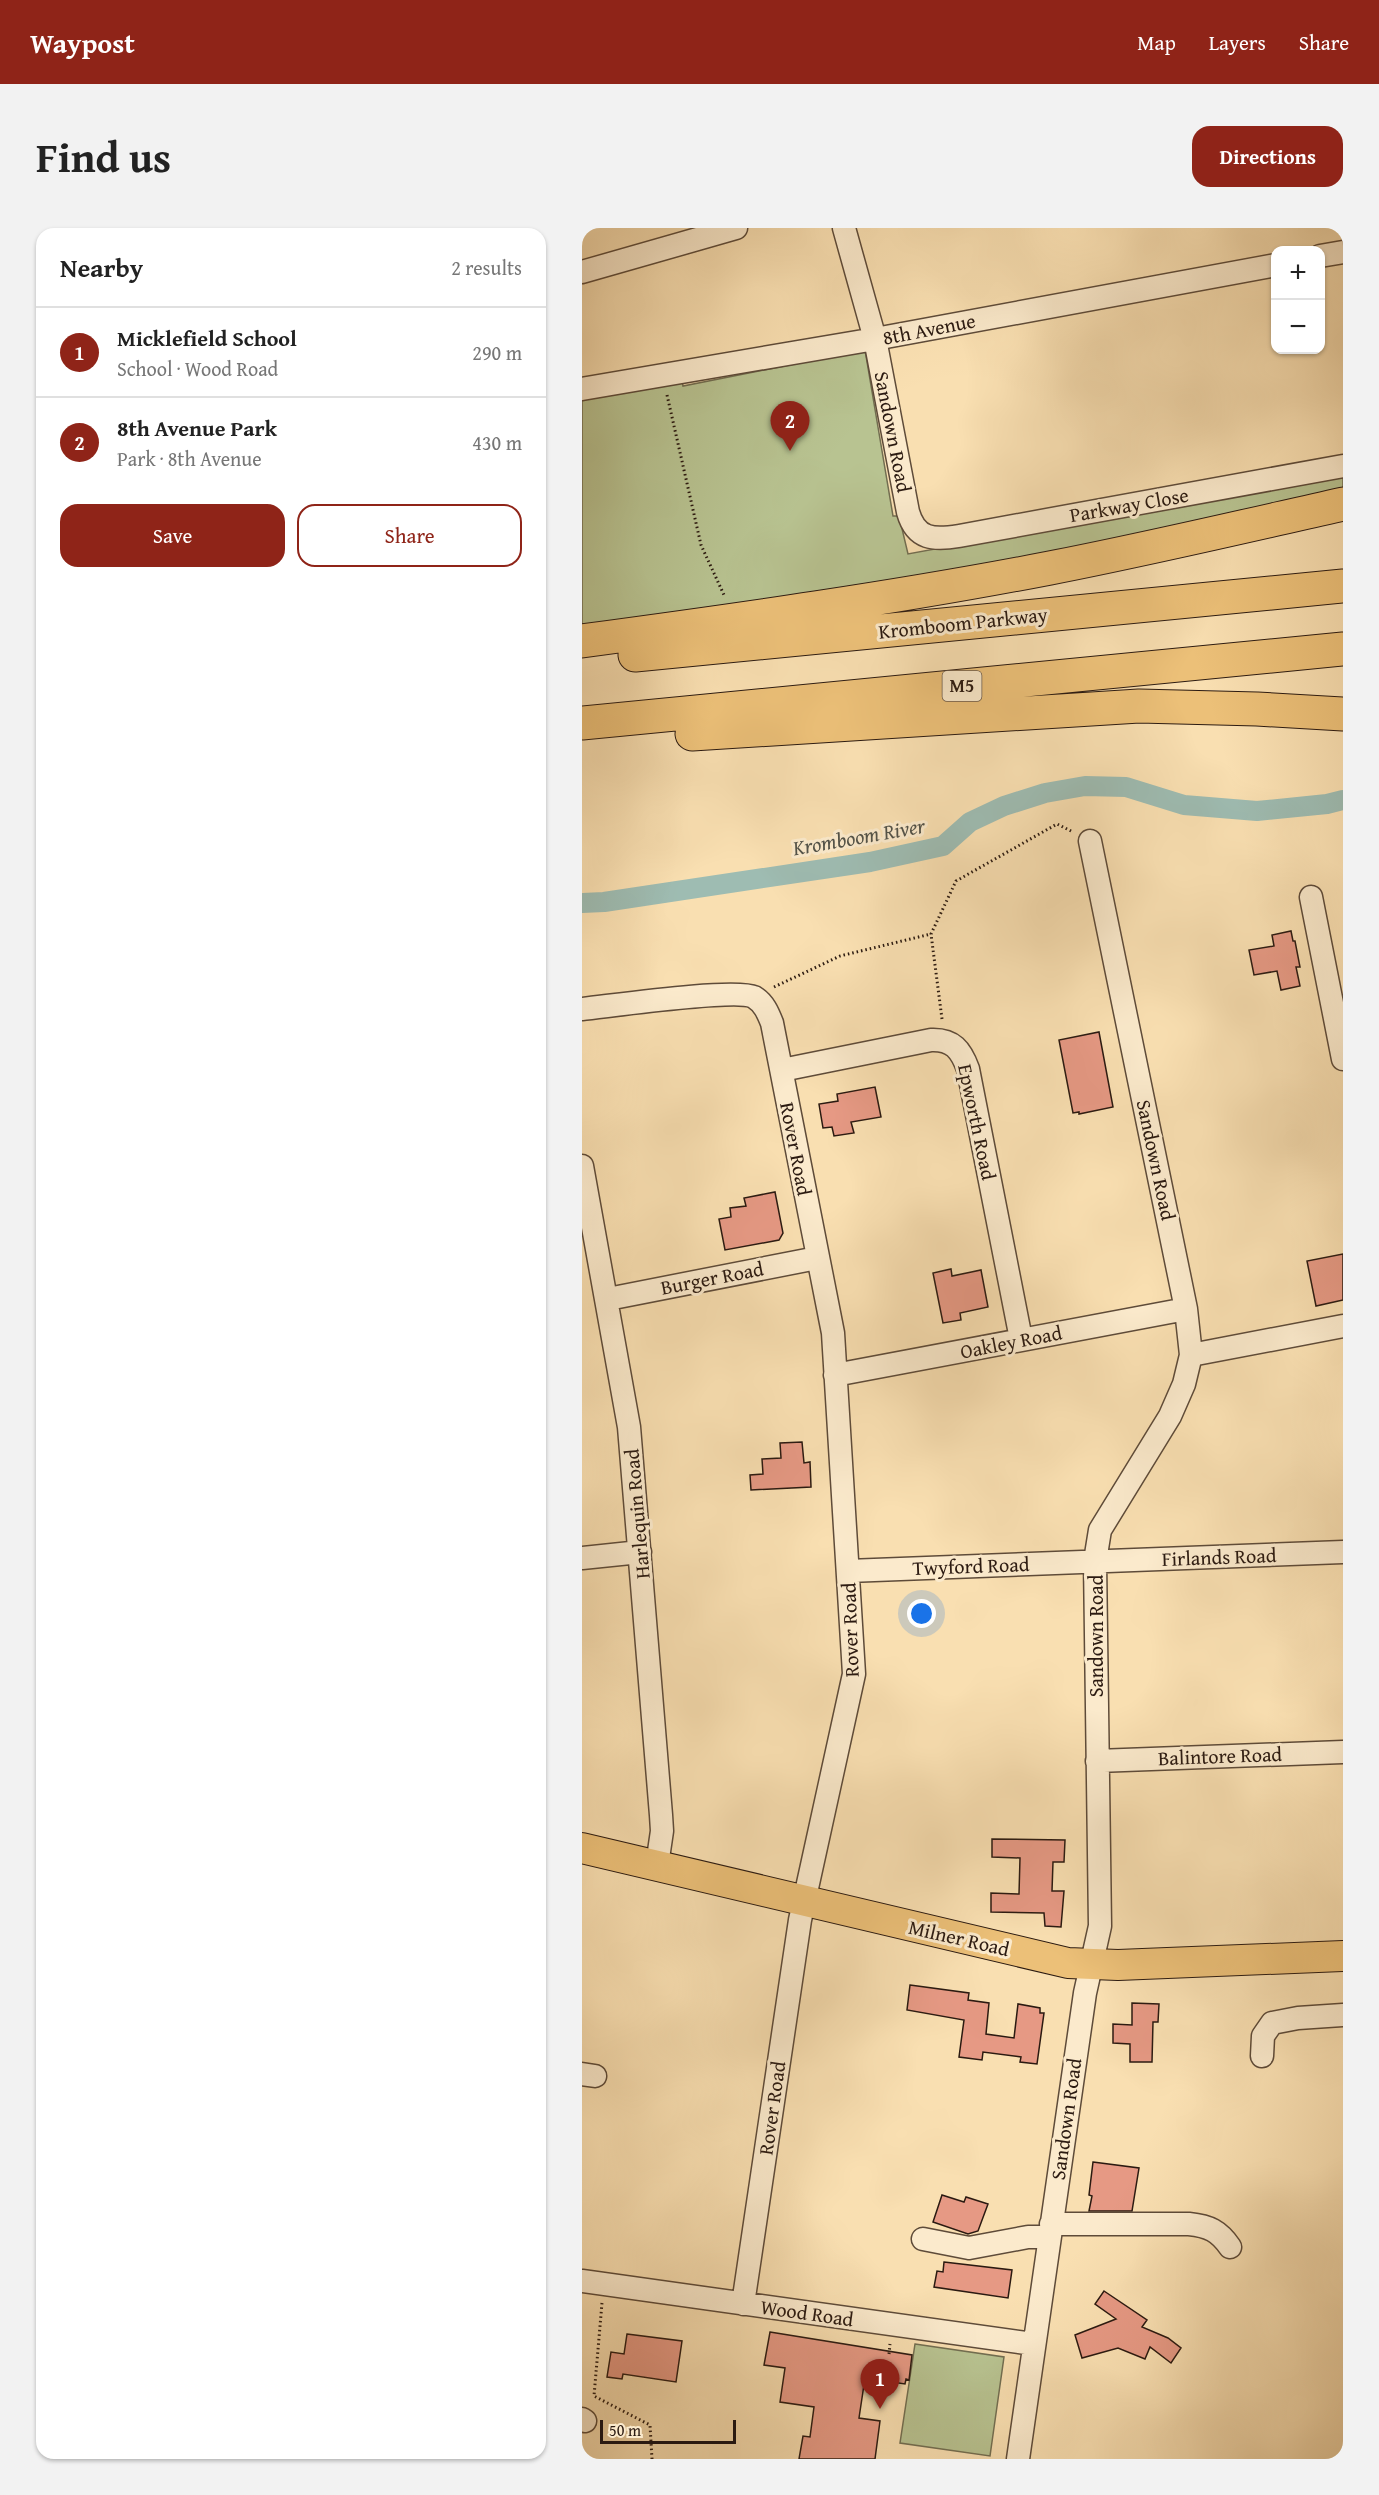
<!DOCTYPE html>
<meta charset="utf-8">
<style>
:root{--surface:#fff;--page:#f2f2f2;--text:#222;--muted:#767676;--line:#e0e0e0;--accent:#8f2418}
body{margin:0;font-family:"Gentium Book Plus",serif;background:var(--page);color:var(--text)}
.controls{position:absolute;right:18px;top:18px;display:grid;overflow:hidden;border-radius:12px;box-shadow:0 2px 4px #0004}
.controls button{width:54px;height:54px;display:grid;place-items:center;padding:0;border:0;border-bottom:2px solid var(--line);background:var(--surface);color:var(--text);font:30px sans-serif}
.scale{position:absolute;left:18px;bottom:15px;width:136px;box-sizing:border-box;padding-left:6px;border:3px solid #2b1a11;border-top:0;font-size:16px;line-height:21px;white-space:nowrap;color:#2b1a11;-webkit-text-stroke:4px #fbeacc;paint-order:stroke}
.you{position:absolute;left:340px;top:1386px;width:21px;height:21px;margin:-15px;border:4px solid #fff;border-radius:50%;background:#1a73e8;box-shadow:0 0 0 9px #1a73e833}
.badge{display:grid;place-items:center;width:39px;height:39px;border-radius:50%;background:var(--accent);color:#fff;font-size:20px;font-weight:700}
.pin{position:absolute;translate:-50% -50px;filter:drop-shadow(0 2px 3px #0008)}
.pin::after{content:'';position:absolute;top:32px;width:21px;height:18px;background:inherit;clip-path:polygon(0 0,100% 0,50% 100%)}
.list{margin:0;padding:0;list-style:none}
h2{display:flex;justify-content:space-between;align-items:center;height:78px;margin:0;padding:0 24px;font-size:26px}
h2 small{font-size:20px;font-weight:400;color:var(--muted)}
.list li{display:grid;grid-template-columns:39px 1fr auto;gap:18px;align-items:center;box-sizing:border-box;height:90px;padding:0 24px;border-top:2px solid var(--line)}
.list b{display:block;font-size:22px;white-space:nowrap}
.list p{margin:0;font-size:20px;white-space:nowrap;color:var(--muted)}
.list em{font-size:20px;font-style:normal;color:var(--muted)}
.actions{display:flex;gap:12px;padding:18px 24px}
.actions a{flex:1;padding:14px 0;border:2px solid var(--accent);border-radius:18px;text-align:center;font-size:21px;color:var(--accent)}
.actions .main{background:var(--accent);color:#fff}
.map{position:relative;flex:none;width:761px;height:2231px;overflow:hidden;border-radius:18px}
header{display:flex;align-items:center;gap:36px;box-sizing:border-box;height:84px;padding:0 30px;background:var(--accent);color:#fff}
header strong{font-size:28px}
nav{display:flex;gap:33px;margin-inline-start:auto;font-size:21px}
.intro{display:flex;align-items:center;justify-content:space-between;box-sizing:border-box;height:144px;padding:0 36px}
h1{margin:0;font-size:42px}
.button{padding:15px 27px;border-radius:18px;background:var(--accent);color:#fff;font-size:21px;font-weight:700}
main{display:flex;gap:36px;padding:0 36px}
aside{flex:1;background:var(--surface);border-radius:18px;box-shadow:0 2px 4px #0004}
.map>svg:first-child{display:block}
.green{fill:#b8c391;stroke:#726e51;stroke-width:1.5}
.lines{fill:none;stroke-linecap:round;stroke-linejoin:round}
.canal{stroke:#9ebcb2;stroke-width:20}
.building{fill:#e69984;stroke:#2b1a11;stroke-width:1.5}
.minor-casing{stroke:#5e4b39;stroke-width:25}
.major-casing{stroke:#2b1a11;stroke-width:32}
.highway-casing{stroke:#2b1a11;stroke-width:35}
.path{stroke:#2b1a11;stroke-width:3;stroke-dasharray:1.5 3;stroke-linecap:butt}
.minor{stroke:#fbeacc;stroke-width:22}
.major{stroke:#ecc078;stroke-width:30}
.highway{stroke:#ecc078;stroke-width:33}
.labels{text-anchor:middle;stroke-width:6;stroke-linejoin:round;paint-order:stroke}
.shield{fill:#fbeacc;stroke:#695849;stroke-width:1.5}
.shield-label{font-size:18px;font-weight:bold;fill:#2b1a11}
.street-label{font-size:20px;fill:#2b1a11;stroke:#fbeacc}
.water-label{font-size:21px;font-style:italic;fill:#535349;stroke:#fbeacc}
</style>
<header>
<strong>Waypost</strong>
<nav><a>Map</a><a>Layers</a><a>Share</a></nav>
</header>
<div class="intro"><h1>Find us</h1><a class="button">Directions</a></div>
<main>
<aside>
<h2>Nearby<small>2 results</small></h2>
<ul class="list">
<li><span class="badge">1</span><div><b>Micklefield School</b><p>School · Wood Road</p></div><em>290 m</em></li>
<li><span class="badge">2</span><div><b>8th Avenue Park</b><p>Park · 8th Avenue</p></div><em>430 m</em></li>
</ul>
<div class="actions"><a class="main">Save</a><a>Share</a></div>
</aside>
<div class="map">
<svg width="761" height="2231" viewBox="0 0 761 2231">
<rect width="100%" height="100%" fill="#f9dfb1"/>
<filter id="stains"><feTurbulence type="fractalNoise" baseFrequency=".00333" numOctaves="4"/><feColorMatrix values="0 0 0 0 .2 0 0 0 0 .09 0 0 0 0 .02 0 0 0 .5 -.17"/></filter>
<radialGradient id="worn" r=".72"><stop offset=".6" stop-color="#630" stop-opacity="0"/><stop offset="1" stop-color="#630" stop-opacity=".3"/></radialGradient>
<!-- green -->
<path class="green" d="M 283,122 L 311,288 L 317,288 L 326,326 L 761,246 L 761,261 L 513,320 L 0,400 L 0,172 L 100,153 L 101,158 Z
M 333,2116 L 422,2129 L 408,2228 L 318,2215 Z"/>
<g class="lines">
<!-- canal -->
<path class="canal" d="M 0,675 L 22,674 L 288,634 L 361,618 L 388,594 L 422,578 L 463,565 L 503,558 L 544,559 L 602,577 L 675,583 L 745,576 L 761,572"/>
</g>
<!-- building -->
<path class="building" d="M 709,703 L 711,713 L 713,713 L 718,739 L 714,739 L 718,758 L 699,762 L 695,743 L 672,747 L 667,722 L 692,718 L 690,707 Z
M 517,804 L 531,879 L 497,886 L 497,884 L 491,885 L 477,812 Z
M 293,859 L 299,889 L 269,894 L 272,905 L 252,908 L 250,899 L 241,900 L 237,876 L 256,873 L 255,866 Z
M 193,964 L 201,1005 L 197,1012 L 143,1022 L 137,991 L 149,989 L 148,980 L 164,978 L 162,970 Z
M 761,1026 L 761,1072 L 734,1078 L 725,1033 Z
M 369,1041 L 370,1048 L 399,1042 L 406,1079 L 378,1085 L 379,1092 L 361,1095 L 351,1045 Z
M 220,1214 L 222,1235 L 228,1234 L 229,1259 L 169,1262 L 168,1247 L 181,1246 L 180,1231 L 199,1230 L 198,1215 Z
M 410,1611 L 483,1612 L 482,1634 L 471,1634 L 470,1663 L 482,1663 L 479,1699 L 463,1698 L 462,1685 L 409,1684 L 409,1665 L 437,1666 L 438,1630 L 410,1629 Z
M 328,1757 L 387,1765 L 386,1772 L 407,1775 L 404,1806 L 432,1810 L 436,1776 L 458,1780 L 458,1785 L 462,1785 L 455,1836 L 438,1834 L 439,1829 L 401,1824 L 400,1832 L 377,1829 L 382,1792 L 325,1782 Z
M 550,1775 L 577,1776 L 576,1794 L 571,1794 L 570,1834 L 548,1834 L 548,1816 L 531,1815 L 531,1796 L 550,1797 Z
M 511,1934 L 557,1940 L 550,1983 L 507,1983 L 510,1968 L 507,1967 Z
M 360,1967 L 382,1974 L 384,1969 L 406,1976 L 396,2003 L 386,2006 L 351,1994 Z
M 362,2034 L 430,2042 L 426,2070 L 352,2059 L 355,2043 L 361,2044 Z
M 522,2063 L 565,2092 L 560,2099 L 586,2110 L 599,2120 L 589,2135 L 568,2119 L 563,2131 L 536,2120 L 500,2130 L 493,2107 L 534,2091 L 513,2076 Z
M 188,2104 L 330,2127 L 327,2152 L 324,2151 L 323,2156 L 283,2150 L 277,2190 L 298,2193 L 293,2231 L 217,2231 L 221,2208 L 228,2209 L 232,2179 L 198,2174 L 203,2140 L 182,2137 Z
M 45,2106 L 100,2113 L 94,2154 L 41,2146 L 40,2151 L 25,2149 L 29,2124 L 42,2126 Z"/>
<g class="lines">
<defs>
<path id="minor" d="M 262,0 L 293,111 L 326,284 C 334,312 352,312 377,308 L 761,238
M 738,28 L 761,24
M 0,44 L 154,0
M 0,161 L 293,111 L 694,37
M 729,669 L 761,831
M 0,781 C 29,778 153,760 172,769 C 182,775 186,785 190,795 L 251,1105 L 272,1446 L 218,1692 L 161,2076
M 200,842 L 349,812 C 371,811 379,822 386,841 L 439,1111
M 0,938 L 47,1199 L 79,1587 L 80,1603 L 75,1637
M 26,1071 L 235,1030
M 609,1127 L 761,1098
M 253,1147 L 604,1081
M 0,1330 L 58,1324
M 266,1343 L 761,1324
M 515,1533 L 761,1524
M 680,1828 L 681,1808 L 690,1795 L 716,1790 L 761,1787
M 0,1846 L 13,1848
M 469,1996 L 607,1996 C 627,1998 637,2003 648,2019
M 341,2011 L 387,2020 L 446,2009 L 467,2009
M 0,2053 L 451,2116
M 0,2191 L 3,2193
M 436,2231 L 503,1765 L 518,1698 L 513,1333 L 518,1302 L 588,1188 L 602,1156 L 609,1127 L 604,1081 L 508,613"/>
<path id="major" d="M 0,1620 L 486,1735 L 536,1737 L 761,1728"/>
<path id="highway" d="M 0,413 C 156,392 313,370 468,340 C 566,321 663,298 761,276
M 53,427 L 761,358
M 0,495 L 761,421
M 110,506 L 557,478 L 675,481 L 761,486"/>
</defs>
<!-- minor casing -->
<use href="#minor" class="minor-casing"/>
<!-- major casing -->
<use href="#major" class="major-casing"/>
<!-- highway casing -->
<use href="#highway" class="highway-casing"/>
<!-- path -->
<path class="path" d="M 85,167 L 119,317 L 142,367
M 192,759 L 258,728 L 349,706
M 360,791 L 349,706 L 374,653 L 475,596 L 491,604
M 20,2075 L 12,2168 L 68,2197 L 70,2231
M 307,2126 L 308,2116"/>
<!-- minor -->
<use href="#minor" class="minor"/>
<!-- major -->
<use href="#major" class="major"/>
<!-- highway -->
<use href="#highway" class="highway"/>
</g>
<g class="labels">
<!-- shield labels -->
<rect class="shield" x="360.5" y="443" width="39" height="30" rx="4.5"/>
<g class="shield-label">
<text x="380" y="464">M5</text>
</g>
<!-- street labels -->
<g class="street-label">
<text transform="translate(347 101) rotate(-11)" y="7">8th Avenue</text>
<text transform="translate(311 204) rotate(79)" y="7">Sandown Road</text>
<text transform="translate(547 277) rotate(-10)" y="7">Parkway Close</text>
<text transform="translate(381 395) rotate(-6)" y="7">Kromboom Parkway</text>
<text transform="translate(395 894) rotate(78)" y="7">Epworth Road</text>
<text transform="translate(214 921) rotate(79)" y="7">Rover Road</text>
<text transform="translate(574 932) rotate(78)" y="7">Sandown Road</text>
<text transform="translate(130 1050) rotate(-11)" y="7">Burger Road</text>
<text transform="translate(429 1114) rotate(-11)" y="7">Oakley Road</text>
<text transform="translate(55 1286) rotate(-95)" y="7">Harlequin Road</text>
<text transform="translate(637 1329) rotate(-2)" y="7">Firlands Road</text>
<text transform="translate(389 1338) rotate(-2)" y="7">Twyford Road</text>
<text transform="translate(268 1402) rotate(-92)" y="7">Rover Road</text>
<text transform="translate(514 1408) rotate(-90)" y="7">Sandown Road</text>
<text transform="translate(638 1528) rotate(-2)" y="7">Balintore Road</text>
<text transform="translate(377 1710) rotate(13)" y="7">Milner Road</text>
<text transform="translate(190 1880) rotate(-82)" y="7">Rover Road</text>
<text transform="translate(484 1891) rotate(-82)" y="7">Sandown Road</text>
<text transform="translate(225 2085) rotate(8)" y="7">Wood Road</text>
</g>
<!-- water labels -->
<g class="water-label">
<text transform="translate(277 609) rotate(-10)" y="7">Kromboom River</text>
</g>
</g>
<rect width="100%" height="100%" filter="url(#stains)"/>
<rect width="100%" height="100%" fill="url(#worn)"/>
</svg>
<div class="controls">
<button>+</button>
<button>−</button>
</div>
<div class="scale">50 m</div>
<div class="you"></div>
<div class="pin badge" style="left:298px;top:2181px">1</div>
<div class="pin badge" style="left:208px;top:223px">2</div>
</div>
</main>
